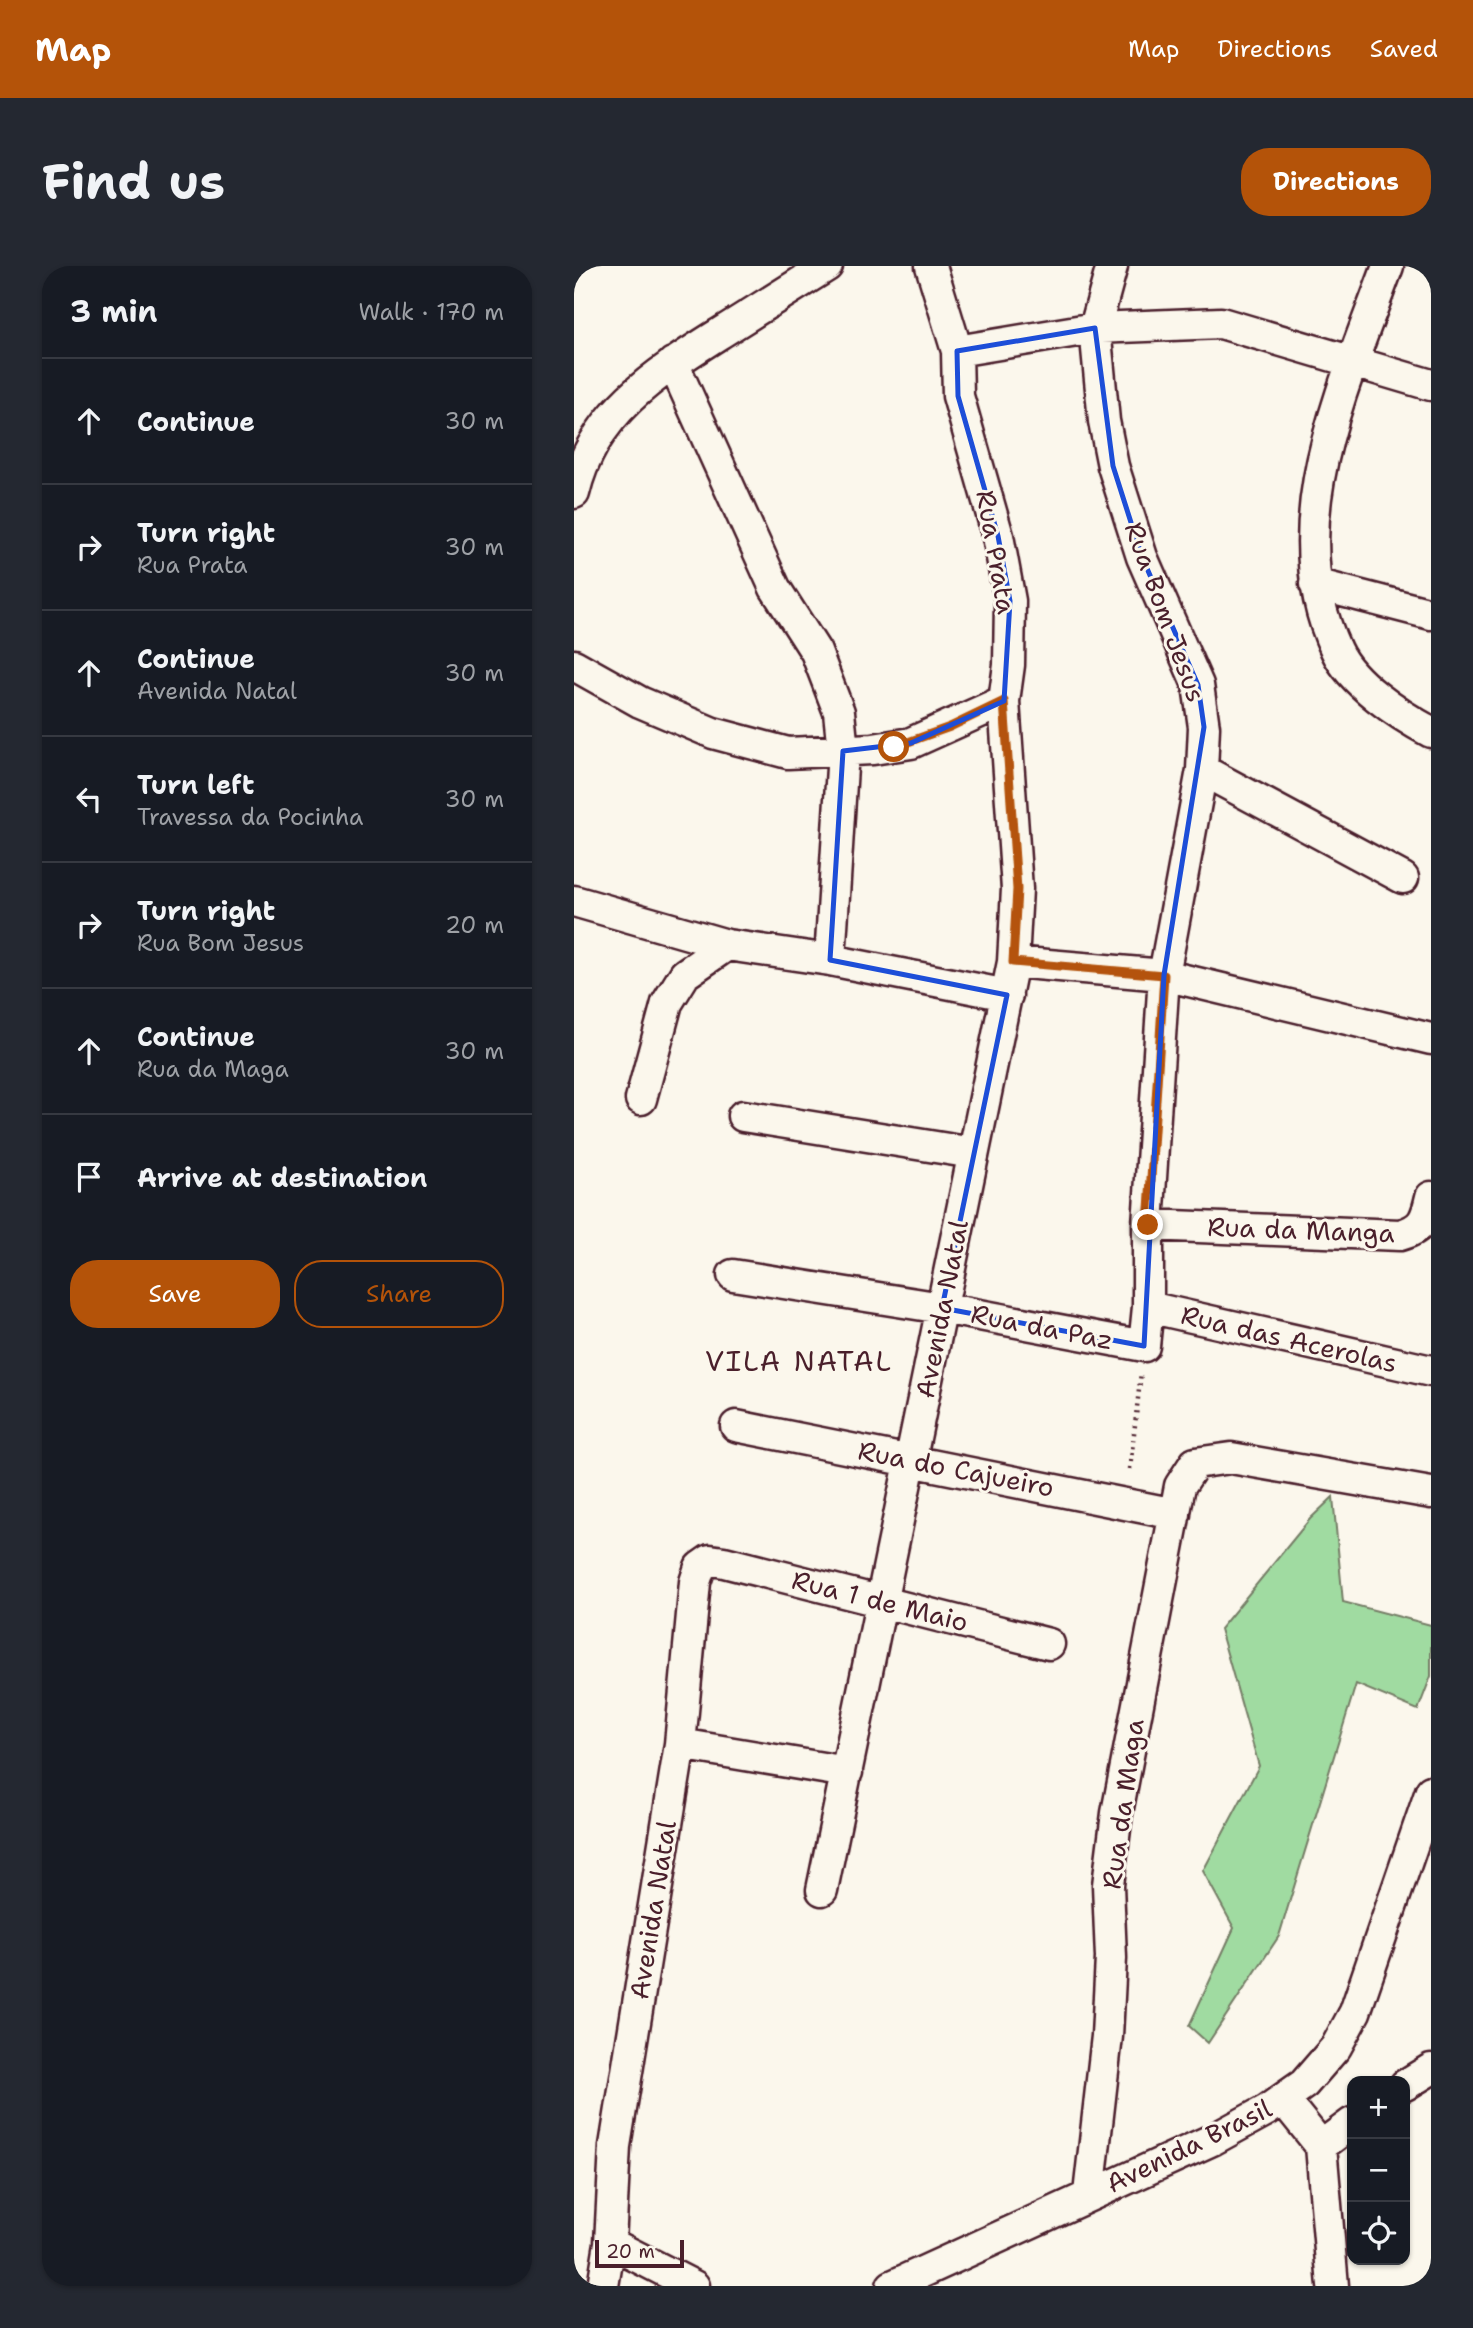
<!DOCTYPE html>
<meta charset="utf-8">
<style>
:root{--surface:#171b24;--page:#242831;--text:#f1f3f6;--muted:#9ea1a6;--line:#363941;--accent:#b45309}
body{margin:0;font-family:"Shantell Sans",sans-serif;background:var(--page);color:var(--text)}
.controls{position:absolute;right:21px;bottom:21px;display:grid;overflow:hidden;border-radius:14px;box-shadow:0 2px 5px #0004}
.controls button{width:63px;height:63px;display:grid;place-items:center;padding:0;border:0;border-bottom:2px solid var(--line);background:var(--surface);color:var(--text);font:35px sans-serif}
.scale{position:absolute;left:21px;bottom:18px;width:89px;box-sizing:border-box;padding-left:7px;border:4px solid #4a1f2b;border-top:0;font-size:19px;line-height:24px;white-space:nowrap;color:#4a1f2b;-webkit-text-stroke:5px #fbf7ec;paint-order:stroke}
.stop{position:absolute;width:21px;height:21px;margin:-16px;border:5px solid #b45309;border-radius:50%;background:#fff}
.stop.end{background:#b45309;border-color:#fff;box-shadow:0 2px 7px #0008}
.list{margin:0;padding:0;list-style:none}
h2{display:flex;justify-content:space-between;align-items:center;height:91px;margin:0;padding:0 28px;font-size:30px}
h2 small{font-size:23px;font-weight:400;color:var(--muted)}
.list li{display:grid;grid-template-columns:46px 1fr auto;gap:21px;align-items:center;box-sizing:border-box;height:126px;padding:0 28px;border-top:2px solid var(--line)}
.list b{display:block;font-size:26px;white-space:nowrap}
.list p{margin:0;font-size:23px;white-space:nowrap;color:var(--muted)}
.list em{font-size:23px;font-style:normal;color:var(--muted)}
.actions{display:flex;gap:14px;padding:21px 28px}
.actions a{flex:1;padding:16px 0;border:2px solid var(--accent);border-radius:28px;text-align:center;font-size:24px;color:var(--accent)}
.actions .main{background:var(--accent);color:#fff}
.icon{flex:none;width:38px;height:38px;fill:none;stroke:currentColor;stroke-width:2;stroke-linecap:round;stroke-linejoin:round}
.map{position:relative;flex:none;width:857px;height:2020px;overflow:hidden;border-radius:28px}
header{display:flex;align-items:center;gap:42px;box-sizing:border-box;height:98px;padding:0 35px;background:var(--accent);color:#fff}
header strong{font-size:33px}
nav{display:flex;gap:38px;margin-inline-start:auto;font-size:24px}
.intro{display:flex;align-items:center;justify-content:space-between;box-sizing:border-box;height:168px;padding:0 42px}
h1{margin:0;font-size:49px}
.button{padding:18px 32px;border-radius:28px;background:var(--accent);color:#fff;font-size:24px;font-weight:700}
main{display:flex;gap:42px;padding:0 42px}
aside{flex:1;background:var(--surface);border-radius:28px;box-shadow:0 2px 5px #0004}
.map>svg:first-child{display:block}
.green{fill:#a0dba1;stroke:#757d66;stroke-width:2}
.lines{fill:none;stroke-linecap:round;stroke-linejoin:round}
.minor-casing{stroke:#4a1f2b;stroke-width:35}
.path{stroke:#4a1f2b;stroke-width:4.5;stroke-dasharray:2 5;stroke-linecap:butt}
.minor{stroke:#fbf7ec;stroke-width:30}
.route{stroke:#b45309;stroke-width:9}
.marked{fill:none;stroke:#1d4ed8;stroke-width:5;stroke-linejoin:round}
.labels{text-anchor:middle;stroke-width:6;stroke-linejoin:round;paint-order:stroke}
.street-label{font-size:26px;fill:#4a1f2b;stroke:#fbf7ec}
.neighbourhood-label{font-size:28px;letter-spacing:2px;fill:#4a1f2b;stroke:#fbf7ec}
</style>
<header>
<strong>Map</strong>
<nav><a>Map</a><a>Directions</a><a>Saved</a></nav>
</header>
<div class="intro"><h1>Find us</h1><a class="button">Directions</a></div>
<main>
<aside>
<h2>3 min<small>Walk · 170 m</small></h2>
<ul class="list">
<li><svg class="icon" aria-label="ahead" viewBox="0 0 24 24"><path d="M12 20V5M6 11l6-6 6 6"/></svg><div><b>Continue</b></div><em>30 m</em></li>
<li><svg class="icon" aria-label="right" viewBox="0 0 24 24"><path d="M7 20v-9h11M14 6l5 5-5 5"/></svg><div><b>Turn right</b><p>Rua Prata</p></div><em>30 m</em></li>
<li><svg class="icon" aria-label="ahead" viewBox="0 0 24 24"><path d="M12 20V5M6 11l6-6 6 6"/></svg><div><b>Continue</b><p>Avenida Natal</p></div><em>30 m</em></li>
<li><svg class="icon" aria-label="left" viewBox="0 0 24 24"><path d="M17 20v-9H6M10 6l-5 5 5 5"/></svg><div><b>Turn left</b><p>Travessa da Pocinha</p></div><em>30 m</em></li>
<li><svg class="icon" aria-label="right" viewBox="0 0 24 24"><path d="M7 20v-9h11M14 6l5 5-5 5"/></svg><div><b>Turn right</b><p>Rua Bom Jesus</p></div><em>20 m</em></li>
<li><svg class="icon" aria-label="ahead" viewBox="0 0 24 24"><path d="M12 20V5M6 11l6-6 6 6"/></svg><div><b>Continue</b><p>Rua da Maga</p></div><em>30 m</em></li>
<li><svg class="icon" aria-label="arrive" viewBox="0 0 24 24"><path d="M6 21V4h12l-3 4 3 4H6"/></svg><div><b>Arrive at destination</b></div></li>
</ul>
<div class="actions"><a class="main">Save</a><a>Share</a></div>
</aside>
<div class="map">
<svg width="857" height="2020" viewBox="0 0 857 2020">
<rect width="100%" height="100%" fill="#fbf7ec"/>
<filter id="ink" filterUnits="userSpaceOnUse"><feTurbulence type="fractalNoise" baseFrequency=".0143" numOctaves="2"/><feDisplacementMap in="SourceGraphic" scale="14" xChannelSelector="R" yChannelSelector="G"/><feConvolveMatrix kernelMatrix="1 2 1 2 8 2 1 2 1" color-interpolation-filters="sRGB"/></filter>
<g filter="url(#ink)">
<!-- green -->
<path class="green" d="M 759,1231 L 769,1336 L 857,1359 L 857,1410 L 844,1444 L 782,1418 L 705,1670 L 634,1777 L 615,1760 L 660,1662 L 629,1605 L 685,1500 L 646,1363 L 736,1253 Z"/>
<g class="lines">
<defs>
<path id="minor" d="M 814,0 C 771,119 703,258 762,384 C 777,417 825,449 857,466
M 383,85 L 521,62 L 647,57 L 857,119
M 99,97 L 201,322 L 242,386 L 265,446 L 269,485 L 256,694
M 0,227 C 19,146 83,107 148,66 C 183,44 218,22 253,0
M 741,318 L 857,348
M 0,399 L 66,436 L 139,467 L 214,487 L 299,483 L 337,477 L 430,435
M 628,504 L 829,612
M 0,635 L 153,679 L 256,694 L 433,729
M 439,696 L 590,709 L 857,773
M 67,833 L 93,737 L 111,708 L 153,679
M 169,850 L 399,887
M 574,959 L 826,969 C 849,963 852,953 857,931
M 159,1009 L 368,1042 L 570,1080 L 574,1041 L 574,959 L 590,709 L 628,504 L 630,461 L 624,419 L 568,291 L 539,200 L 530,155 L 521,62 L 538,0
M 574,1041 L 857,1105
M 162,1160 L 601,1248
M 106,1478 L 273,1506
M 248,1624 L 439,696 L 443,623 L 430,435 L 435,399 L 436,335 L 424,270 L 384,130 L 383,85 L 357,0
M 831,1819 L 857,1803
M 710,1834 L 747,1880 L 759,2020
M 747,1880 L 778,1857
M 515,1928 L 533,1770 L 537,1692 L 534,1619 L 543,1547 L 606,1220 L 621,1197 L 657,1192 L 857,1227
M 29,2020 L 36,1977
M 120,2020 L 36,1977 L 41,1880 L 106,1478 L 121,1316 L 126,1301 L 136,1294 L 150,1296 L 475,1378
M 318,2020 L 640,1873 L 693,1844 L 730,1818 L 762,1781 L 781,1746 L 857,1525"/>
</defs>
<!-- minor casing -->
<use href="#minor" class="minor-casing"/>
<!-- path -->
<path class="path" d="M 556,1203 L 567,1106"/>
<!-- minor -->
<use href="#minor" class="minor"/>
</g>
</g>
<g class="lines" filter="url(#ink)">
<!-- route -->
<path class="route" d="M 320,481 L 376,461 L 430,435 L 443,623 L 439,696 L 590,709 L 574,959"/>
</g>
<!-- marked area -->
<path class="marked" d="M 521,62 L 539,200 L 568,291 L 624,419 L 630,461 L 590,709 L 570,1080 L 368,1042 L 433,729 L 256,694 L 269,485 L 337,477 L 430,435 L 436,335 L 424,270 L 384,130 L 383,85 Z"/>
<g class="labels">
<!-- street labels -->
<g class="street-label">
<text transform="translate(422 286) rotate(80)" y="9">Rua Prata</text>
<text transform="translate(591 346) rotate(70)" y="9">Rua Bom Jesus</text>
<text transform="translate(727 964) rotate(2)" y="9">Rua da Manga</text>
<text transform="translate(368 1043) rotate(-79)" y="9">Avenida Natal</text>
<text transform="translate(468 1061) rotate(11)" y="9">Rua da Paz</text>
<text transform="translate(715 1073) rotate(13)" y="9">Rua das Acerolas</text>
<text transform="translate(382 1203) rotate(11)" y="9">Rua do Cajueiro</text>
<text transform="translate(306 1335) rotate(14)" y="9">Rua 1 de Maio</text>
<text transform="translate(549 1538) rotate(-82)" y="9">Rua da Maga</text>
<text transform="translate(79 1644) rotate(-81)" y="9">Avenida Natal</text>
<text transform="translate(615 1880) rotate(-26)" y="9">Avenida Brasil</text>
</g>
<!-- neighbourhood labels -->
<g class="neighbourhood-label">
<text x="225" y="1105">VILA NATAL</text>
</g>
</g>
</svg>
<div class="controls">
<button>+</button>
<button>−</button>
<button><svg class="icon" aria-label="locate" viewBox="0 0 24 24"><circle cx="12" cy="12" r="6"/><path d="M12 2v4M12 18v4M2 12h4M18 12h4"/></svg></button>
</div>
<div class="scale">20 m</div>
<div class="stop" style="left:320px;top:481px"></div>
<div class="stop end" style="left:574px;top:959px"></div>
</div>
</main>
